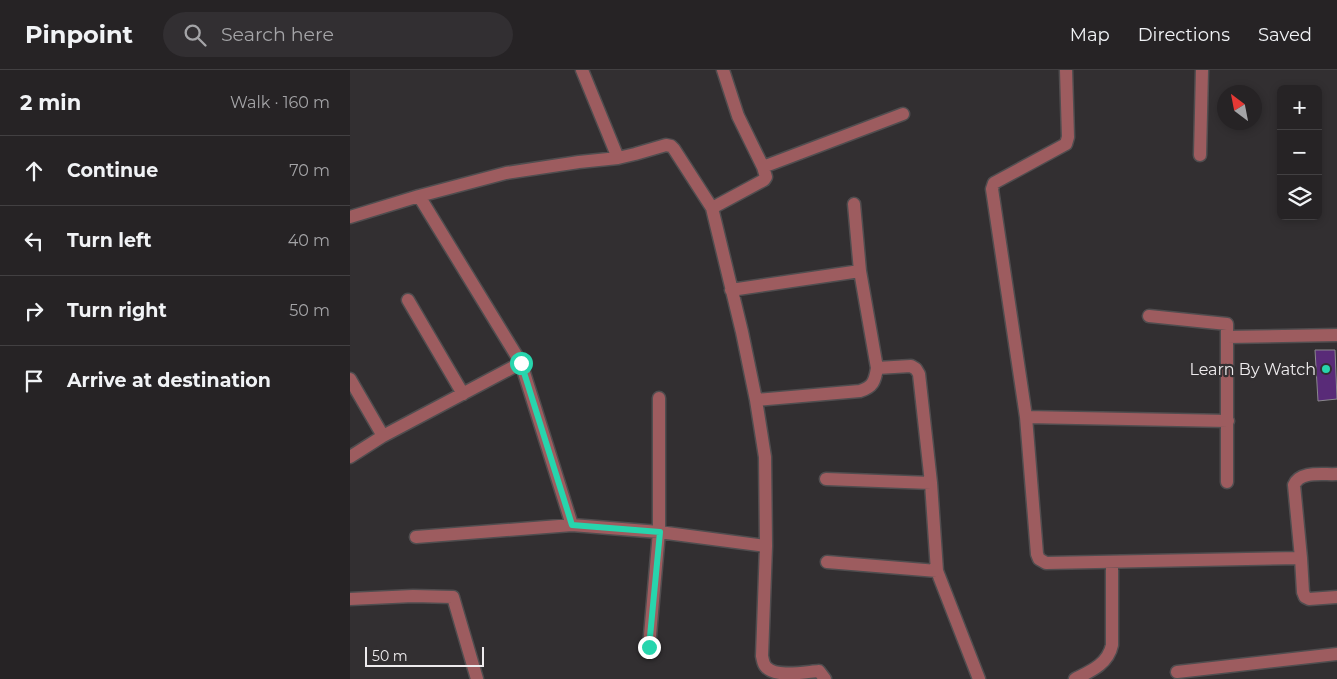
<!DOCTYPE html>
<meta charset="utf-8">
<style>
:root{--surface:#262325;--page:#322f32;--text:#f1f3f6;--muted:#a4a4a7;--line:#424042}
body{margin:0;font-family:Montserrat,sans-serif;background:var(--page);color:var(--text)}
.controls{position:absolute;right:15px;top:15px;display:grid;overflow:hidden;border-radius:8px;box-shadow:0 2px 8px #0003}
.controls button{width:45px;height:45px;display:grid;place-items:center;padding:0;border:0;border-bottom:1px solid var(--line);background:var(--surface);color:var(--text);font:25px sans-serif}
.compass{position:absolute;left:867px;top:15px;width:45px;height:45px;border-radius:50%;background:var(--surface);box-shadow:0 2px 8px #0003;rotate:328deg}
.scale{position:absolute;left:15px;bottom:12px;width:119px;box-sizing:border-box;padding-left:5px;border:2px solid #eeebed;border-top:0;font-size:14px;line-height:18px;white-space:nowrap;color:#eeebed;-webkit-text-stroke:4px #322f31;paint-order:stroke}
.stop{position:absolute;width:15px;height:15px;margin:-11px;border:4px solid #27d5ad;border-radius:50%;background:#fff}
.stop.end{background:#27d5ad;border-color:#fff;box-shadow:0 1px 5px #0008}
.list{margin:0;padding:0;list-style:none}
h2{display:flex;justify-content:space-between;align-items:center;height:65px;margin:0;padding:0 20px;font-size:21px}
h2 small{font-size:16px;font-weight:400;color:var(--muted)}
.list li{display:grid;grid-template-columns:32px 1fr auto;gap:15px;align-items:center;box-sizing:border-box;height:70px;padding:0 20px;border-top:1px solid var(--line)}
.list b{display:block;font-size:19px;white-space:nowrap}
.list em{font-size:16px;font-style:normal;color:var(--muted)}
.icon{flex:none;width:28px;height:28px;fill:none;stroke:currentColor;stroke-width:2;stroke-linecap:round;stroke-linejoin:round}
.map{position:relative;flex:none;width:987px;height:609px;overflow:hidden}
header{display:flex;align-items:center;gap:30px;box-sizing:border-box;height:70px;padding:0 25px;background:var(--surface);border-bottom:1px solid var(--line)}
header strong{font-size:24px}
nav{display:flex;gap:28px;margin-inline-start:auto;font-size:18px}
.search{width:350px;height:45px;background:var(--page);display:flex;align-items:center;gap:12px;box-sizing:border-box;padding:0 18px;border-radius:28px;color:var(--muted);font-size:19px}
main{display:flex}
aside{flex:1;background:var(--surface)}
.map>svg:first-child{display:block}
.building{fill:#592b78;stroke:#8a888c}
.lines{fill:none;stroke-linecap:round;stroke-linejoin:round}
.minor-casing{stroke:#504d4f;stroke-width:15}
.minor{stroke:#9d5c5f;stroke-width:12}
.route{stroke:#27d5ad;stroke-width:6}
.poi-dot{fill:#27d5ad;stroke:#322f31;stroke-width:2}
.labels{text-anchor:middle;stroke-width:4.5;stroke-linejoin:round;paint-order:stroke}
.poi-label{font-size:16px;fill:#eeebed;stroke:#322f31;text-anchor:end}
</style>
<header>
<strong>Pinpoint</strong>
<div class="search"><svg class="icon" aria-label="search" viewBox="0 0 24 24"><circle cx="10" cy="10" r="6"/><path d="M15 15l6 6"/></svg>Search here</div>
<nav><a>Map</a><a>Directions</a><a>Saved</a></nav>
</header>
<main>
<aside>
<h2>2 min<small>Walk · 160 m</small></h2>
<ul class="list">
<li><svg class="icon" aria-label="ahead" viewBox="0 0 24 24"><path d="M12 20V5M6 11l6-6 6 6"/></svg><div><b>Continue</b></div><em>70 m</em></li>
<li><svg class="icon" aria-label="left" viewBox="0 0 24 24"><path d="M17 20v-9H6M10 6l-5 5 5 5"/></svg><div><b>Turn left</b></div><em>40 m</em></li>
<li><svg class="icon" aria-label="right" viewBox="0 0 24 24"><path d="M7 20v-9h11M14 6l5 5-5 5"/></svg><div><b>Turn right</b></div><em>50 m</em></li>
<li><svg class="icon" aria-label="arrive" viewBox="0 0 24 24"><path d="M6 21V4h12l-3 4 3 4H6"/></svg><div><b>Arrive at destination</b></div></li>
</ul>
</aside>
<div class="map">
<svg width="987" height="609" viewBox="0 0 987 609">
<rect width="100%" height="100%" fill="#322f31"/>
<!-- building -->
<path class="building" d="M 965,280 L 985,280 L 987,329 L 968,331 Z"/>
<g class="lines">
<defs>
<path id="minor" d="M 232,0 L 268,88
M 716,0 L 718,67 L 716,74 L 644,113 L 642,119 L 676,347 L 687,484 L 689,489 L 696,493 L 951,488 L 953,522 L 955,527 L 959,529 L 987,527
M 850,85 L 852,0
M 413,97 L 553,44
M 69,126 L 171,293 L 222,455
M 504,134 L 510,201
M 362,138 L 392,262 L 406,330 L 415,387 L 416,476 L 412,586 C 413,590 413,594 416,597 C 426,608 455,602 469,601 L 475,609
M 0,147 L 69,126 L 156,103 L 229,92 L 268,88 L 285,84 L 316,75 L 321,76 L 324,79 L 362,138 L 414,110 L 416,107 L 413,97 L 388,46 L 373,0
M 381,220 L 510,201 L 527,298 C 525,311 523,317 510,321 L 406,330
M 58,230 L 113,324
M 799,246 L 877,254 L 877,412
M 877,267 L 987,265
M 0,309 L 33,366 L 0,387
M 676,347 L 878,351
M 33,366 L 171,293
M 476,409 L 581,413
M 66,467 L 222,455 L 309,462 L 416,476
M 951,488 L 944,415 C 950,400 974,405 987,404
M 477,492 L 587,501 L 581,413 L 569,304 L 566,299 L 561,296 L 527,298
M 587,501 L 629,609
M 0,529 L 63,526 L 103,527 L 127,609
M 299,577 L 309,462 L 309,328
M 827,602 L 987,584
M 725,609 C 741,601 758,594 762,575 L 762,492"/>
</defs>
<!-- minor casing -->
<use href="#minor" class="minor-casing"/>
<!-- minor -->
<use href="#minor" class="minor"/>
</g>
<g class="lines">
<!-- route -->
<path class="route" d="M 171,293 L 222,455 L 310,462 L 299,577"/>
</g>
<!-- markers -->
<circle class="poi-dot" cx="976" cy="299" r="5"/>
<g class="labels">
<!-- poi labels -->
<g class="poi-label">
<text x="966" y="305">Learn By Watch</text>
</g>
</g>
</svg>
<div class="controls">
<button>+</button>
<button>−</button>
<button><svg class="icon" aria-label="layers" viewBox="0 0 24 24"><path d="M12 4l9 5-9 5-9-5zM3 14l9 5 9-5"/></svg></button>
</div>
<svg class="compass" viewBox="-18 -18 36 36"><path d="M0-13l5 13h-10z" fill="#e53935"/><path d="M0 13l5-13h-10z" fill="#a4a4a7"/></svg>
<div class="scale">50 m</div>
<div class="stop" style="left:171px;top:293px"></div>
<div class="stop end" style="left:299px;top:577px"></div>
</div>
</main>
